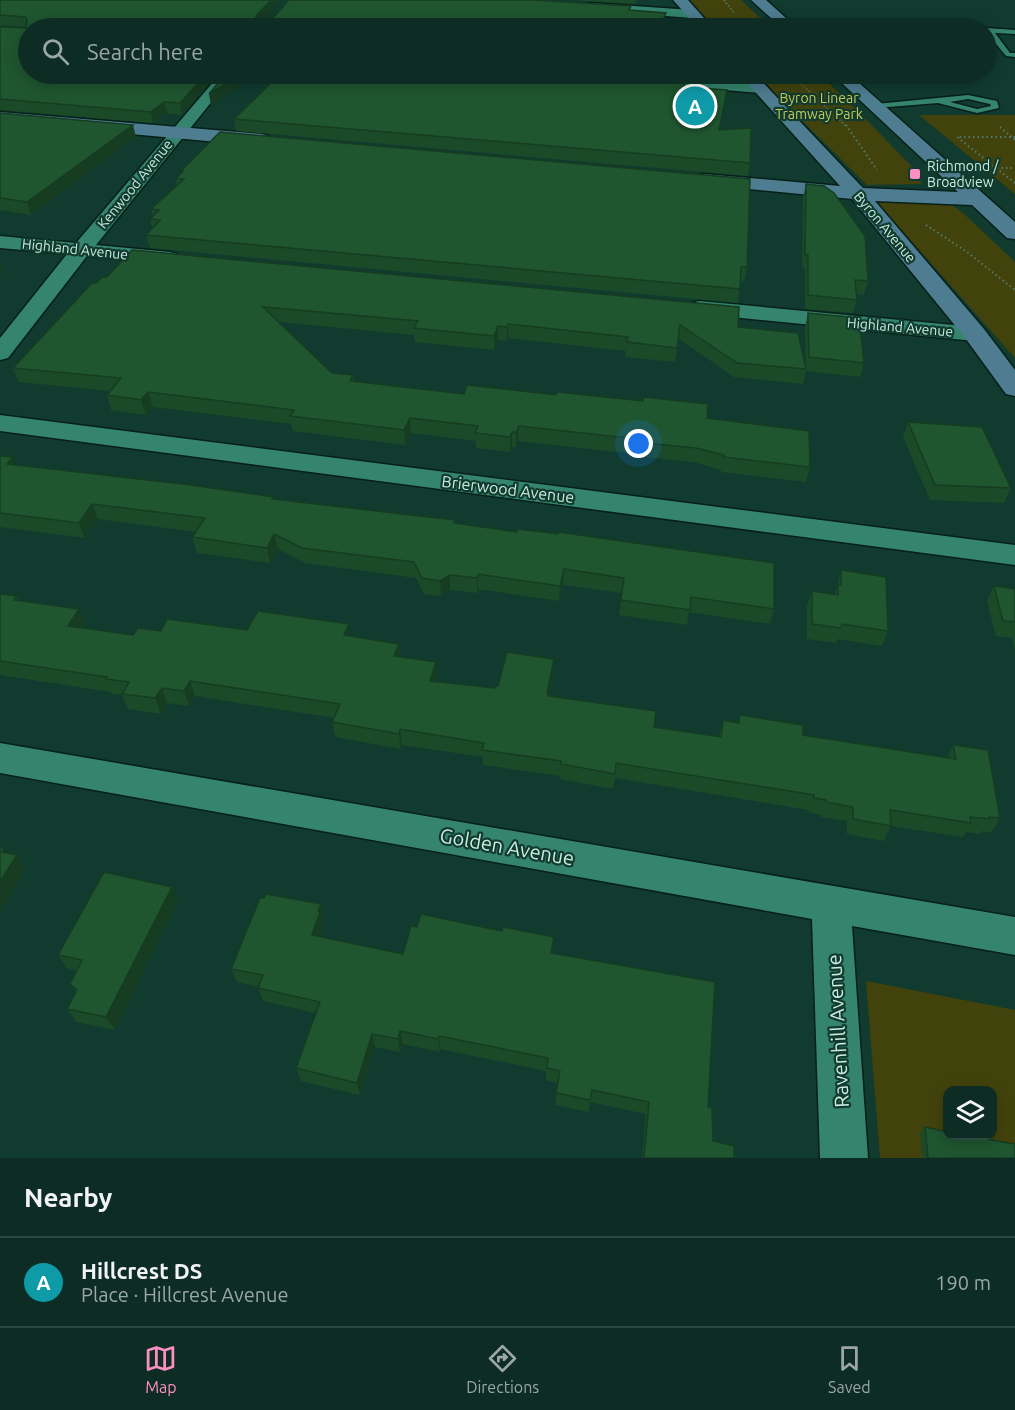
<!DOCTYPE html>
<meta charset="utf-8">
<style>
:root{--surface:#0d2c23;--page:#1b3830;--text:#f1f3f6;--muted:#9aa7a6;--line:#2d4841;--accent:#fc8fc3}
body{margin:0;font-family:Ubuntu,sans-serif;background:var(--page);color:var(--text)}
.controls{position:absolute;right:18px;bottom:18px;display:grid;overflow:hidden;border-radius:12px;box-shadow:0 3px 15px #0003}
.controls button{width:54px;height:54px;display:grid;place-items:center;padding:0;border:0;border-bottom:2px solid var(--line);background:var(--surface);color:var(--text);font:30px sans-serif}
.you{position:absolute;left:639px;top:444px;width:21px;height:21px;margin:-15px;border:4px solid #fff;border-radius:50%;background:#1a73e8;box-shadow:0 0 0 9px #1a73e833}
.badge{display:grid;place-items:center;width:39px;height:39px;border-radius:50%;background:var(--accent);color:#fff;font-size:20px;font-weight:700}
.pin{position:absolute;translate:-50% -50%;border:3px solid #fff;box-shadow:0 2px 6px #0006}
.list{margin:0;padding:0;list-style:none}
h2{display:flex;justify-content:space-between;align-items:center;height:78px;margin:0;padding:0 24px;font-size:26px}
h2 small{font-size:20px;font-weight:400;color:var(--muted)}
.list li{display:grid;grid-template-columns:39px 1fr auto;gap:18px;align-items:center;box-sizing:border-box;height:90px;padding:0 24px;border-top:2px solid var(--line)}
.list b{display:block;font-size:22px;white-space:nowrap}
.list p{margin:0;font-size:20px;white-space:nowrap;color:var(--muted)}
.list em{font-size:20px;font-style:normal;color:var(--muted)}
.icon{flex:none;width:33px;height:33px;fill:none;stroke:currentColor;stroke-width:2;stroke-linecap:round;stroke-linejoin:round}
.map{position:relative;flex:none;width:1015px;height:1158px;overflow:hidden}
.search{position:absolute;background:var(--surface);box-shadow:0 3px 15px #0003;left:18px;right:18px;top:18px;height:66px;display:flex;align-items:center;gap:15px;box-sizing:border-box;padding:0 21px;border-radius:33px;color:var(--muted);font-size:22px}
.sheet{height:168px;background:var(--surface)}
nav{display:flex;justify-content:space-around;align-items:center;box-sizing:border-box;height:84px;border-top:2px solid var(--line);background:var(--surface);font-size:16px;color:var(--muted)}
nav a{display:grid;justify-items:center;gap:3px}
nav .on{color:var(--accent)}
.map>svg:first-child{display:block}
.green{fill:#42430c;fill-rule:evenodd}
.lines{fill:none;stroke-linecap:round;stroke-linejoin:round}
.lane-casing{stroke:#072018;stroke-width:3}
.street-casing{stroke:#072018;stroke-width:3}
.secondary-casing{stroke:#072018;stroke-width:3}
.path-far1{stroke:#517a6d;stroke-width:1.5;stroke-dasharray:1.5 2;stroke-linecap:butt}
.path{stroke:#517a6d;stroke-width:2;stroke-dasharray:1.5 3;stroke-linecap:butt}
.lane{fill:#35846d;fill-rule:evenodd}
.street{fill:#35846d;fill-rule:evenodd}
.secondary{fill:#4e7d91;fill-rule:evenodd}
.wall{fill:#1b4a29}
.shaded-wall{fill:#163c22}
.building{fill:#1f5630;stroke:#163c22;stroke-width:1.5}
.poi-dot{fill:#fc8fc3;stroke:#113b2f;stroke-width:2}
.labels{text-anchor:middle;stroke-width:4.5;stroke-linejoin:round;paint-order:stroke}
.far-park-label{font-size:14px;fill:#c6c957;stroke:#113b2f}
.far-poi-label{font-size:14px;fill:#c8eddf;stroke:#113b2f;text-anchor:start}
.far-street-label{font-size:14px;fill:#c8eddf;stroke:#113b2f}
.street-label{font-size:16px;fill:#c8eddf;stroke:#113b2f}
.near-street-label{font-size:20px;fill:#c8eddf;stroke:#113b2f}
</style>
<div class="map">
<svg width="1015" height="1158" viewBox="0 0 1015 1158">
<rect width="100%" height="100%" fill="#113b2f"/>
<!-- green -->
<path class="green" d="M 687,0 L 741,0 L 771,28 L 713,28 Z
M 755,74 L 819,74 L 859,112 L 919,174 L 921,184 L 867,185 Z
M 919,115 L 1015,115 L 1015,194 Z
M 875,200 L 950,204 L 962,212 L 1015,262 L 1015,358 Z
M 866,981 L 1015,1010 L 1015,1158 L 880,1158 ZM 948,1090 L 992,1090 L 992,1136 L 948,1136 Z"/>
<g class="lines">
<defs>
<path id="lane" d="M 874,24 L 943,28 L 786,27 L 789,25 Z
M 984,28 L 986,28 L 1015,30 L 1015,34 L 995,33 L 1010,53 L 1015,53 L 1015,57 L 1006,56 L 986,32 L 986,28 Z
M 968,95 L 997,101 L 999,108 L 977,113 L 938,103 L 876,108 L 872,106 L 876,104 ZM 968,99 L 990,104 L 991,106 L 977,109 L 950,102 Z"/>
<path id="street" d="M 590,3 L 692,10 L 698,14 L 692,18 L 586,10 L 584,7 L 586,4 Z
M 220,74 L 234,74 L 96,245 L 170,252 L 177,254 L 180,258 L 177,262 L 170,264 L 87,256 L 8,358 L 0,360 L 0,338 L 67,254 L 0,248 L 0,236 L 76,243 Z
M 646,76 L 760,83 L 768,88 L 760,93 L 641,83 L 639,80 Z
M 699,301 L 975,327 L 983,329 L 986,334 L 983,339 L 975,341 L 691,313 L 688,308 L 691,303 Z
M 0,415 L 1015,545 L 1015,565 L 0,431 Z
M 0,743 L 1015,917 L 1015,955 L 852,926 L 868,1158 L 820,1158 L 812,919 L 0,773 Z"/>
<path id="secondary" d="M 673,0 L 688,0 L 713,28 L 698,28 Z
M 751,0 L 766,0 L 797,28 L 782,28 Z
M 739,74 L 755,74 L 863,188 L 958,192 L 832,74 L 849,74 L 1015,222 L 1015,239 L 1007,238 L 972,205 L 875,201 L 984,329 L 1015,370 L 1015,396 L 1006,394 L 966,339 L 852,199 L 697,184 L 694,180 L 697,176 L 704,174 L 840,186 Z
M 0,112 L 262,134 L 268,136 L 271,140 L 268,144 L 262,146 L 0,122 Z"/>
</defs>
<!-- lane casing -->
<use href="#lane" class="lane-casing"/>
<!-- street casing -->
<use href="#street" class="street-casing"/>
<!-- secondary casing -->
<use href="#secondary" class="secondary-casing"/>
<!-- path-far1 -->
<path class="path-far1" d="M 724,0 L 735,14
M 740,20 L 747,28
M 791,74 L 847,127"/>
<!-- path -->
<path class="path" d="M 846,125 L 877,170
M 1000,127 L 1015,140
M 1015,137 L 957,137 L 1015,183
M 997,168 L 1015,168
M 926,225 L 967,252 L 1015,290"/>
<!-- lane -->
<use href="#lane" class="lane"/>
<!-- street -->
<use href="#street" class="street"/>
<!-- secondary -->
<use href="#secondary" class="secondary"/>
</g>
<!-- wall -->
<path class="wall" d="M 0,0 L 264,19 L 631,6 L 28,28 L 217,74 L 182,115 L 167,113 L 153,123 L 0,110 L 0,27 L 26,28 L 27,27 L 0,25 Z
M 571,0 L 637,0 L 635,4 Z
M 643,74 L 689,74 L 688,76 Z
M 685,87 L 725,102 L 719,130 L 750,163 L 748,176 L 236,131 L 234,119 Z
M 0,113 L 136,137 L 31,215 L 0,210 Z
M 181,171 L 747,267 L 744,281 L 740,281 L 738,303 L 150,248 L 146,235 L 152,228 L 150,219 L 153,216 L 151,209 L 177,185 L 176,179 L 181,173 Z
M 806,184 L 868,281 L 864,295 L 857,294 L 857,300 L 853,313 L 805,309 L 805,269 L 802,268 L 803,197 Z
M 92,283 L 738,327 L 806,366 L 805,327 L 808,313 L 864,363 L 860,377 L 806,371 L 803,384 L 734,377 L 679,339 L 675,362 L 625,357 L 626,351 L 508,338 L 507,341 L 498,340 L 494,350 L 415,342 L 414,335 L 279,322 L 332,373 L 353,375 L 354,382 L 464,394 L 707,418 L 810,467 L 806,482 L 721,472 L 721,470 L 694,462 L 643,457 L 644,455 L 518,441 L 516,447 L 512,447 L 510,452 L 476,448 L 476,441 L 411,433 L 405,445 L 293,431 L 291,424 L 153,407 L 146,415 L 111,410 L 107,395 L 110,391 L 19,382 L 13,368 Z
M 908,422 L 1011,488 L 1004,503 L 930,500 L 903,437 Z
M 0,456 L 16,465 L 274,497 L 274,499 L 455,520 L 456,523 L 774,609 L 770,624 L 689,612 L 687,625 L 619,615 L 622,593 L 563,585 L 559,601 L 478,589 L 477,593 L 450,590 L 441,596 L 424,594 L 416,578 L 305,563 L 278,549 L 270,563 L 197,553 L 192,537 L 196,532 L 98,519 L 85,538 L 0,527 Z
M 841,570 L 888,631 L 882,646 L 838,639 L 836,643 L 807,639 L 807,606 L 812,591 L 835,594 Z
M 994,586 L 1015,589 L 1015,650 L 1012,638 L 996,636 L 987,601 Z
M 0,594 L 17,596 L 20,601 L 79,609 L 86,625 L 83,628 L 133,635 L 161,631 L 247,630 L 351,636 L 400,657 L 437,677 L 436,681 L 495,688 L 498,686 L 554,674 L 549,696 L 654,727 L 719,737 L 723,720 L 738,723 L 740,715 L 803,735 L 947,757 L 953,745 L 1000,818 L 991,833 L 982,831 L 980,834 L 966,832 L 963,837 L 891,826 L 884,841 L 847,834 L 847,821 L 821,817 L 821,815 L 809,812 L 809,810 L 615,778 L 613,789 L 560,779 L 560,776 L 483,765 L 483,757 L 402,745 L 401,749 L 335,737 L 332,722 L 334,718 L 195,696 L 189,706 L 167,703 L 161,714 L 128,709 L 122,695 L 112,694 L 111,692 L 0,675 Z
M 172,887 L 178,901 L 115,1030 L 76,1022 L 67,1009 L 76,993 L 70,984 L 77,971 L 67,968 L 58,955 Z
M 321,904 L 324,918 L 323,922 L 324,926 L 320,937 L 403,954 L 553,953 L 708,1107 L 713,1141 L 734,1158 L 642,1158 L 646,1114 L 590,1102 L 589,1112 L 555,1105 L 558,1083 L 546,1080 L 546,1071 L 440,1049 L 440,1052 L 403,1044 L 400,1052 L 375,1047 L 360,1095 L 301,1081 L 296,1068 L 316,1013 L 263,1001 L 258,988 L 258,987 L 237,982 L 231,969 Z
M 925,1127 L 1015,1158 L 923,1158 L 920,1133 Z"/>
<!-- shaded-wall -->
<path class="shaded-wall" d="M 271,0 L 281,0 L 257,27 L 256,16 Z
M 206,74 L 217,74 L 182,115 L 180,103 Z
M 239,74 L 257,74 L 211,106 L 209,94 Z
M 164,102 L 167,113 L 153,123 L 151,112 Z
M 133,125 L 136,137 L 31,215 L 27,202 Z
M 0,261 L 4,272 L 0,276 Z
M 508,324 L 508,338 L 507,341 L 507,327 Z
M 498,326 L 498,340 L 494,350 L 494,336 Z
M 148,392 L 153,407 L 146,415 L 141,400 Z
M 410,418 L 411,433 L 405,445 L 404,430 Z
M 519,426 L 518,441 L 516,447 L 516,432 Z
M 512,432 L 512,447 L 510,452 L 510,437 Z
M 13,457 L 19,472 L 7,464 Z
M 92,504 L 98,519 L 85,538 L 79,523 Z
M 274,534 L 278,549 L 270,563 L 267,548 Z
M 564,569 L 563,585 L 559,601 L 560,586 Z
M 478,574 L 478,589 L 477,593 L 477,578 Z
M 450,575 L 450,590 L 441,596 L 440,581 Z
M 79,609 L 86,625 L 75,641 L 68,626 Z
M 349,624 L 351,639 L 344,635 Z
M 399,644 L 401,659 L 394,656 Z
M 554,659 L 554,674 L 546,708 L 547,693 Z
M 436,662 L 437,677 L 431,696 L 430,681 Z
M 190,681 L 195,696 L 189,706 L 184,691 Z
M 162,688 L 167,703 L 161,714 L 155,698 Z
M 400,729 L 402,745 L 401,749 L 399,734 Z
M 4,848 L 12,861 L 17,855 L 26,869 L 0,912 L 0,882 L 2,852 Z
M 172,887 L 178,901 L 115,1030 L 106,1017 Z
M 321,904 L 324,918 L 323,922 L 324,926 L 316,949 L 312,935 Z
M 400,1031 L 403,1044 L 400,1052 L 398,1039 Z
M 372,1034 L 375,1047 L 360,1095 L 357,1083 Z
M 439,1036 L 440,1049 L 440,1052 L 438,1039 Z"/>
<!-- building -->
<path class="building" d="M 0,0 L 271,0 L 256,16 L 256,19 L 272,19 L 289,0 L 534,0 L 631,6 L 629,10 L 666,13 L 662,22 L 667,22 L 666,28 L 28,28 L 28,74 L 206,74 L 180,103 L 164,102 L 151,112 L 0,99 L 0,27 L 26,28 L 27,19 L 25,17 L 0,15 Z
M 226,74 L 239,74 L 209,94 Z
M 280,74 L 617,74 L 686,78 L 684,87 L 727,90 L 719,130 L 751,128 L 750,163 L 234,119 Z
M 0,113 L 133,125 L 27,202 L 0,198 Z
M 220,132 L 750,179 L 747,267 L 741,267 L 740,289 L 146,235 L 160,220 L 150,219 L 159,210 L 151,209 L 184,179 L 176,179 L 183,171 L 181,171 Z
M 806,184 L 824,186 L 834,193 L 865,236 L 868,281 L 855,280 L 857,300 L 808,295 L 808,255 L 805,255 Z
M 132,250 L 739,307 L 738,327 L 798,333 L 806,369 L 737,363 L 680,325 L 677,348 L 627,342 L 628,337 L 508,324 L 507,327 L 498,326 L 494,336 L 414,328 L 418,321 L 263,307 L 332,373 L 353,375 L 350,381 L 464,394 L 467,385 L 556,395 L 557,392 L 643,401 L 644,397 L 708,404 L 707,418 L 809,431 L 810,467 L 723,457 L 724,455 L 696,448 L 645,443 L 645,440 L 519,426 L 516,432 L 512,432 L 510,437 L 475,433 L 478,426 L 410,418 L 404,430 L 290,416 L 294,410 L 148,392 L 141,400 L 107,395 L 121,378 L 13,368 L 92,283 L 96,283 L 103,277 L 107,277 Z
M 808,313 L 859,318 L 864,363 L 809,357 Z
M 908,422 L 982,427 L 1011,488 L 935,485 Z
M 0,456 L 13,457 L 7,464 L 191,485 L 274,497 L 272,499 L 455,520 L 454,523 L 517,532 L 518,529 L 558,534 L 558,532 L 774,563 L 774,609 L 691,597 L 690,610 L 621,600 L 624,578 L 564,569 L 560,586 L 478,574 L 477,578 L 450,575 L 440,581 L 422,578 L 414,562 L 302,548 L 274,534 L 267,548 L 192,537 L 205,518 L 92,504 L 79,523 L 0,513 Z
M 841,570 L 886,577 L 888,631 L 842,624 L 841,628 L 812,624 L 812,591 L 838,595 L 838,584 L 841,585 Z
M 994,586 L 1015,589 L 1015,622 L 1003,621 Z
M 0,594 L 17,596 L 14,600 L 79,609 L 68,626 L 133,635 L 138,628 L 161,631 L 167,619 L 247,630 L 258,611 L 349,624 L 344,635 L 399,644 L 394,656 L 436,662 L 430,681 L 495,688 L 496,685 L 498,686 L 507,652 L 554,659 L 547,693 L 549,696 L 656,711 L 654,727 L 721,737 L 723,720 L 739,723 L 740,715 L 803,725 L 803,735 L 956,759 L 953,745 L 988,750 L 1000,818 L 989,817 L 989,819 L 970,817 L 971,823 L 890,810 L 891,826 L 853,819 L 853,807 L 826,802 L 826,800 L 814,798 L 814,795 L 616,763 L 615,774 L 561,764 L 561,761 L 482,750 L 484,743 L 400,729 L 399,734 L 332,722 L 340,704 L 190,681 L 184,691 L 162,688 L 155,698 L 122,694 L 129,682 L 106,679 L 107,677 L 0,661 Z
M 0,847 L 4,848 L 2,852 L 17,855 L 0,882 Z
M 104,872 L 172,887 L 106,1017 L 67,1009 L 77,990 L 70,984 L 82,960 L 58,955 Z
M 266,894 L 321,904 L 318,911 L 320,912 L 312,935 L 403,954 L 411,926 L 417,927 L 421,914 L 502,931 L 503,927 L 554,937 L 551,953 L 715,982 L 708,1107 L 712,1108 L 713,1141 L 734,1146 L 734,1158 L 644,1158 L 649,1102 L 592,1090 L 590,1100 L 556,1093 L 560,1071 L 547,1068 L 548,1058 L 439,1036 L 438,1039 L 400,1031 L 398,1039 L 372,1034 L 357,1083 L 296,1068 L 320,1002 L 258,988 L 263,975 L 231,969 L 260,898 L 264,898 Z
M 925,1127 L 948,1132 L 948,1136 L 969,1136 L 1015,1144 L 1015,1158 L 928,1158 Z"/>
<!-- markers -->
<rect class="poi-dot" x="909" y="168" width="12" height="12" rx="3"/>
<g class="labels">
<!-- far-park labels -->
<g class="far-park-label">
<text x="819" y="103">Byron Linear<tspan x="819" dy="16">Tramway Park</tspan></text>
</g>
<!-- far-poi labels -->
<g class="far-poi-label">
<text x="927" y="171">Richmond /<tspan x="927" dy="16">Broadview</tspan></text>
</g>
<!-- far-street labels -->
<g class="far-street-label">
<text transform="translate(135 184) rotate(-51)" y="5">Kenwood Avenue</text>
<text transform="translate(885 227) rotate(50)" y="5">Byron Avenue</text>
<text transform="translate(75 249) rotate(6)" y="5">Highland Avenue</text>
<text transform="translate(900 327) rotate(5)" y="5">Highland Avenue</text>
</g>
<!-- street labels -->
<g class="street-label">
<text transform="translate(508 489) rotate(7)" y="6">Brierwood Avenue</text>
</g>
<!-- near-street labels -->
<g class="near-street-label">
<text transform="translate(507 847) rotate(10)" y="7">Golden Avenue</text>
<text transform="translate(838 1031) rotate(-93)" y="7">Ravenhill Avenue</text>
</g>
</g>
</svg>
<div class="controls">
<button><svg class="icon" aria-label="layers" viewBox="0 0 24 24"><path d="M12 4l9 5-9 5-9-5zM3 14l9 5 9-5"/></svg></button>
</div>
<div class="you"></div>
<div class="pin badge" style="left:695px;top:106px;background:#0f9aa8">A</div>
<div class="search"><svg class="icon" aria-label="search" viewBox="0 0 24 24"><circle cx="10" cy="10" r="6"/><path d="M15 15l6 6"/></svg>Search here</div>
</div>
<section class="sheet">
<h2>Nearby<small></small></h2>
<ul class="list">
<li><span class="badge" style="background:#0f9aa8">A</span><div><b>Hillcrest DS</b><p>Place · Hillcrest Avenue</p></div><em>190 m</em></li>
</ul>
</section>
<nav>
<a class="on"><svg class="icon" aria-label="map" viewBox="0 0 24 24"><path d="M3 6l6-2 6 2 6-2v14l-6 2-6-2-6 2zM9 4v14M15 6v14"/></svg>Map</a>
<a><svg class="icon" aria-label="directions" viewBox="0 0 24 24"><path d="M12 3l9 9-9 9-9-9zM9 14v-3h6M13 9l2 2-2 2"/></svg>Directions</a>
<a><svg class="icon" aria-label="saved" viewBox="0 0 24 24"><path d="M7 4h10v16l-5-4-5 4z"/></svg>Saved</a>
</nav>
